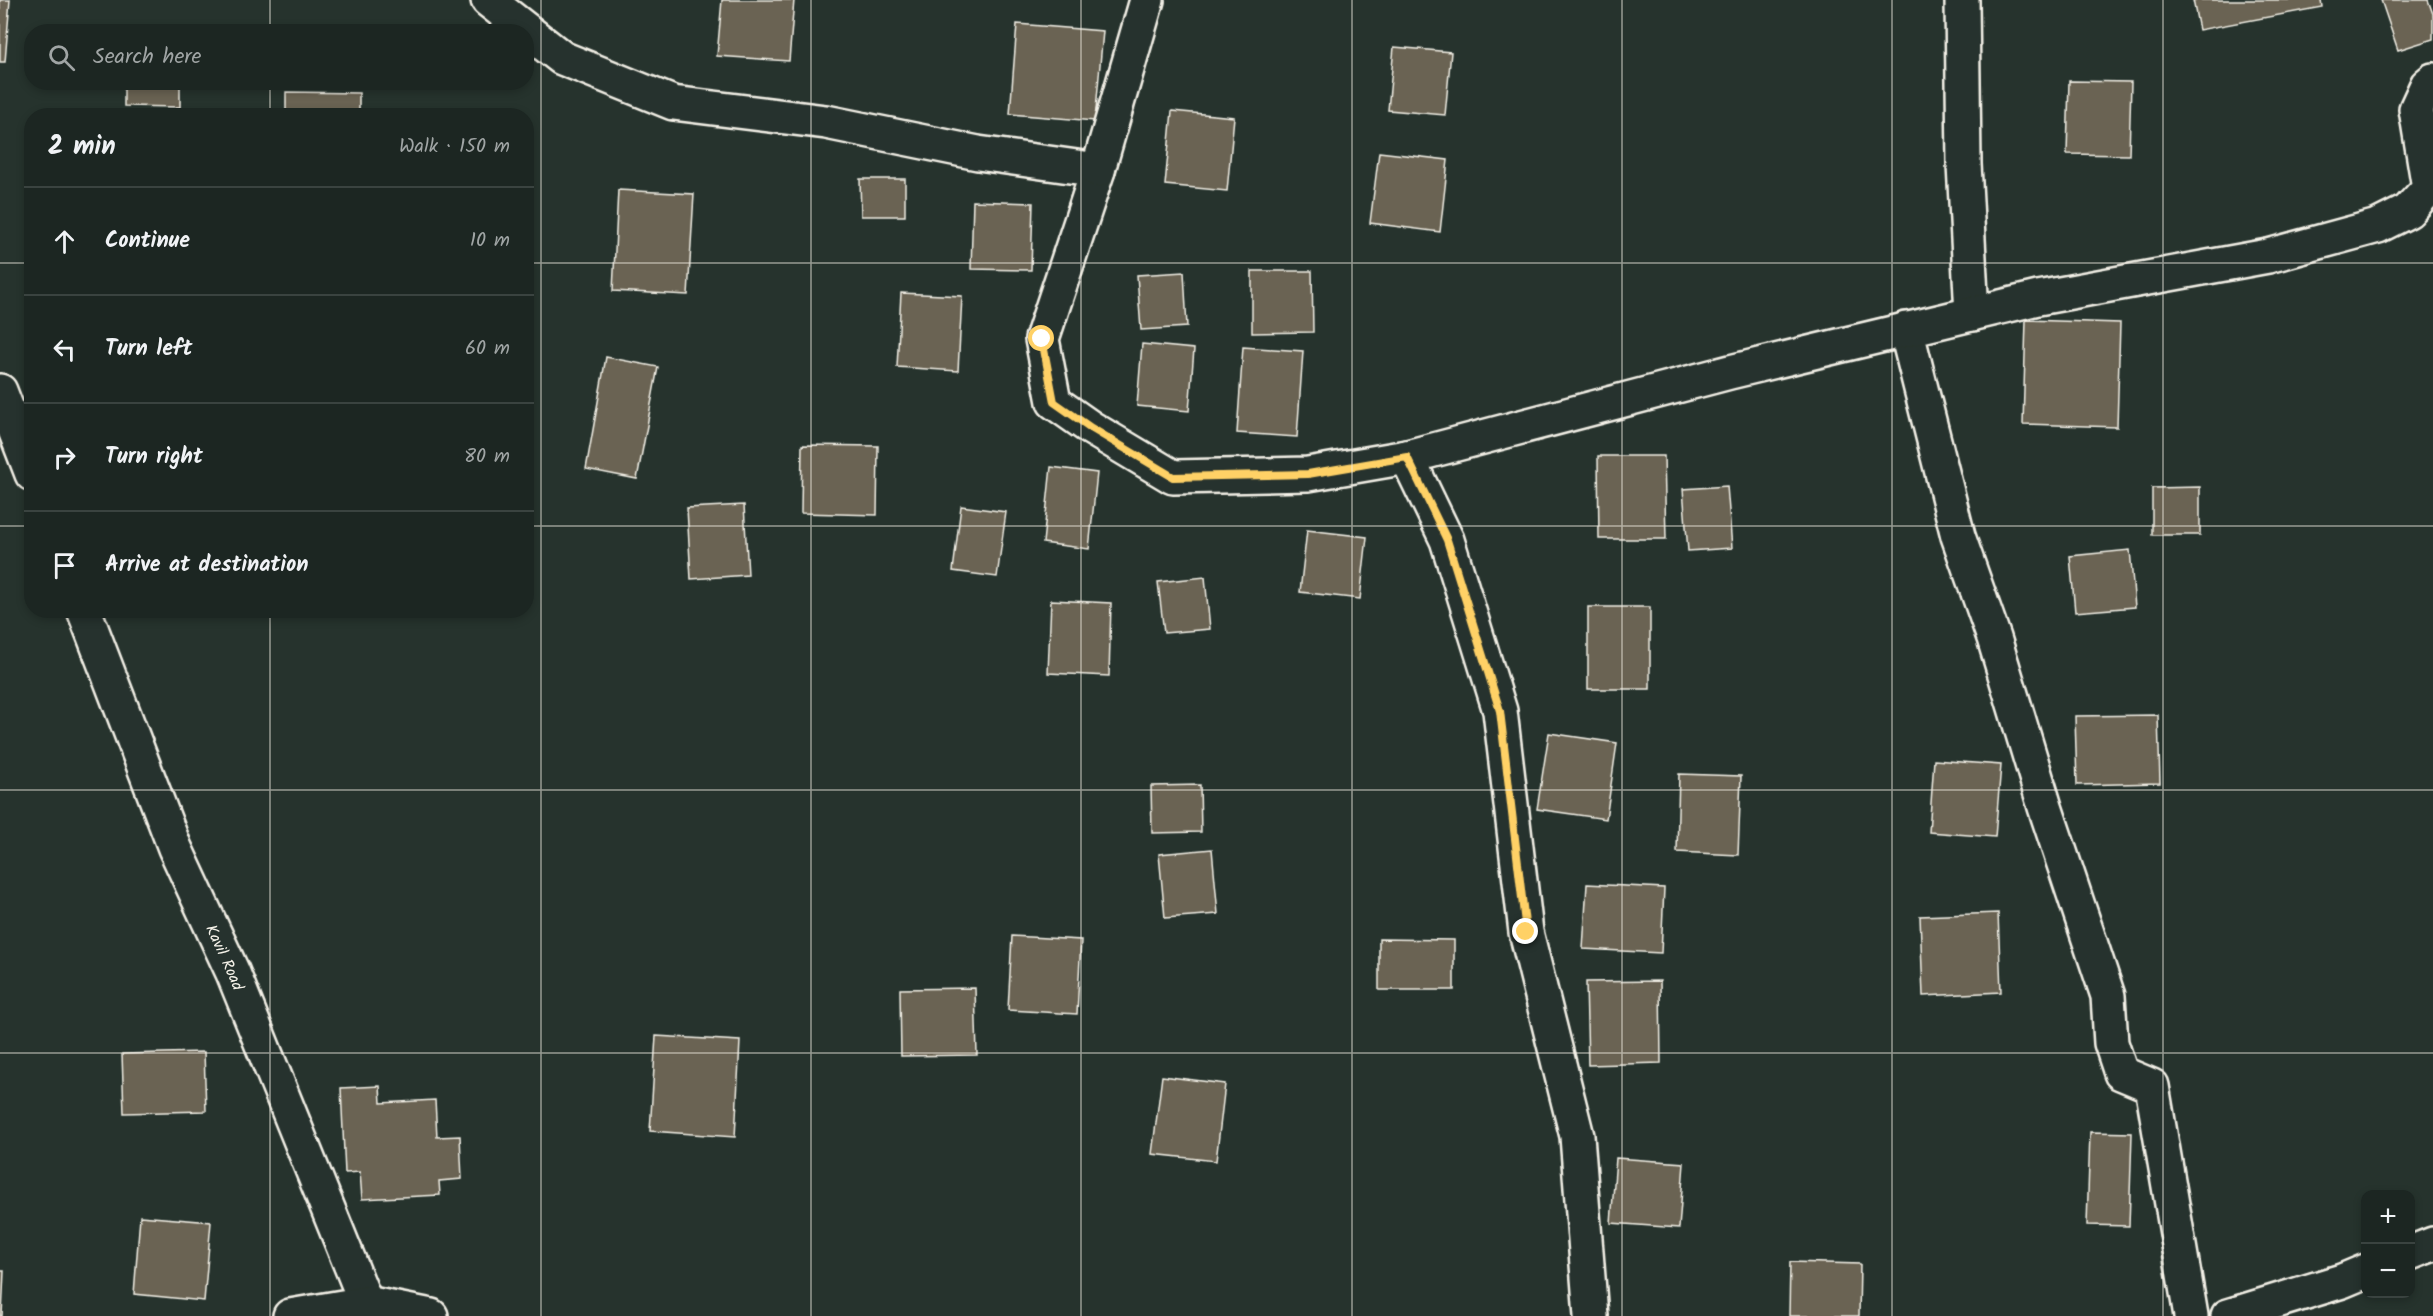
<!DOCTYPE html>
<meta charset="utf-8">
<style>
:root{--surface:#1c2622;--page:#29322f;--text:#f1f3f6;--muted:#a0a5a5;--line:#3a4340}
body{margin:0;font-family:Kalam,sans-serif;background:var(--page);color:var(--text)}
.controls{position:absolute;right:18px;bottom:18px;display:grid;overflow:hidden;border-radius:12px;box-shadow:0 3px 9px #0003}
.controls button{width:54px;height:54px;display:grid;place-items:center;padding:0;border:0;border-bottom:2px solid var(--line);background:var(--surface);color:var(--text);font:30px sans-serif}
.stop{position:absolute;width:18px;height:18px;margin:-14px;border:4px solid #ffd166;border-radius:50%;background:#fff}
.stop.end{background:#ffd166;border-color:#fff;box-shadow:0 2px 6px #0008}
.list{margin:0;padding:0;list-style:none}
h2{display:flex;justify-content:space-between;align-items:center;height:78px;margin:0;padding:0 24px;font-size:26px}
h2 small{font-size:20px;font-weight:400;color:var(--muted)}
.list li{display:grid;grid-template-columns:39px 1fr auto;gap:18px;align-items:center;box-sizing:border-box;height:108px;padding:0 24px;border-top:2px solid var(--line)}
.list b{display:block;font-size:22px;white-space:nowrap}
.list em{font-size:20px;font-style:normal;color:var(--muted)}
.icon{flex:none;width:33px;height:33px;fill:none;stroke:currentColor;stroke-width:2;stroke-linecap:round;stroke-linejoin:round}
.map{position:relative;flex:none;width:2433px;height:1316px;overflow:hidden}
.search{position:absolute;background:var(--surface);box-shadow:0 3px 9px #0003;left:24px;top:24px;width:510px;height:66px;display:flex;align-items:center;gap:15px;box-sizing:border-box;padding:0 21px;border-radius:24px;color:var(--muted);font-size:22px}
.panel{position:absolute;background:var(--surface);box-shadow:0 3px 9px #0003;left:24px;top:108px;width:510px;height:510px;border-radius:24px}
.map>svg:first-child{display:block}
.building{fill:#6a6453;stroke:#f4f1e8;stroke-width:1.5}
.lines{fill:none;stroke-linecap:round;stroke-linejoin:round}
.minor-casing{stroke:#f4f1e8;stroke-width:38}
.major-casing{stroke:#f4f1e8;stroke-width:38}
.minor{stroke:#26332d;stroke-width:33}
.major{stroke:#26332d;stroke-width:33}
.route{stroke:#ffd166;stroke-width:8}
.grid{fill:none;stroke:#f4f1e8;stroke-width:1.5;stroke-opacity:0.55}
.labels{text-anchor:middle;stroke-width:6;stroke-linejoin:round;paint-order:stroke}
.street-label{font-size:16px;fill:#f4f1e8;stroke:#26332d}
</style>
<div class="map">
<svg width="2433" height="1316" viewBox="0 0 2433 1316">
<rect width="100%" height="100%" fill="#26332d"/>
<filter id="ink" filterUnits="userSpaceOnUse"><feTurbulence type="fractalNoise" baseFrequency=".0167" numOctaves="2"/><feDisplacementMap in="SourceGraphic" scale="12" xChannelSelector="R" yChannelSelector="G"/><feConvolveMatrix kernelMatrix="1 2 1 2 8 2 1 2 1" color-interpolation-filters="sRGB"/></filter>
<g filter="url(#ink)">
<!-- building -->
<path class="building" d="M 0,0 L 10,0 L 5,62 L 0,62 Z
M 722,0 L 794,0 L 789,61 L 717,56 Z
M 2193,0 L 2321,0 L 2322,7 L 2199,30 Z
M 2381,0 L 2428,0 L 2433,14 L 2433,39 L 2398,50 Z
M 1017,24 L 1103,31 L 1095,121 L 1010,114 Z
M 1394,47 L 1451,52 L 1445,115 L 1388,110 Z
M 2069,81 L 2131,82 L 2129,155 L 2067,154 Z
M 124,82 L 180,82 L 180,107 L 124,106 Z
M 286,92 L 359,93 L 359,116 L 286,116 Z
M 1172,111 L 1234,117 L 1227,191 L 1165,185 Z
M 1379,152 L 1448,160 L 1440,232 L 1370,223 Z
M 860,179 L 905,179 L 905,216 L 861,216 Z
M 618,190 L 694,194 L 688,295 L 613,291 Z
M 973,201 L 1033,203 L 1031,270 L 971,269 Z
M 1252,271 L 1312,271 L 1313,332 L 1252,333 Z
M 1184,272 L 1187,327 L 1141,330 L 1137,275 Z
M 901,293 L 962,296 L 958,371 L 897,367 Z
M 2026,320 L 2120,323 L 2117,427 L 2023,424 Z
M 1142,344 L 1194,349 L 1189,411 L 1137,406 Z
M 1243,347 L 1303,351 L 1297,437 L 1237,433 Z
M 606,357 L 658,367 L 637,479 L 586,469 Z
M 802,445 L 878,446 L 877,515 L 801,513 Z
M 1598,456 L 1664,456 L 1666,539 L 1599,539 Z
M 1051,467 L 1097,473 L 1089,549 L 1043,543 Z
M 1727,486 L 1732,548 L 1688,551 L 1683,489 Z
M 2200,487 L 2200,535 L 2152,535 L 2152,488 Z
M 744,505 L 748,575 L 691,579 L 687,508 Z
M 961,506 L 1006,512 L 997,577 L 953,571 Z
M 1307,530 L 1367,537 L 1360,599 L 1300,592 Z
M 2130,550 L 2135,607 L 2075,612 L 2070,556 Z
M 1205,577 L 1210,629 L 1164,633 L 1158,582 Z
M 1051,600 L 1111,603 L 1109,676 L 1048,673 Z
M 1588,607 L 1650,607 L 1650,689 L 1588,689 Z
M 2158,715 L 2160,783 L 2077,785 L 2075,716 Z
M 1549,733 L 1617,743 L 1606,819 L 1537,809 Z
M 1934,760 L 2001,765 L 1995,837 L 1929,832 Z
M 1679,774 L 1741,776 L 1738,855 L 1677,852 Z
M 1200,785 L 1201,832 L 1152,833 L 1151,786 Z
M 1212,849 L 1218,914 L 1165,918 L 1159,854 Z
M 1587,884 L 1664,888 L 1661,953 L 1583,949 Z
M 1998,913 L 2001,992 L 1923,996 L 1920,916 Z
M 1012,936 L 1081,940 L 1077,1014 L 1008,1010 Z
M 1379,939 L 1454,940 L 1454,990 L 1379,990 Z
M 1660,981 L 1661,1063 L 1588,1065 L 1586,982 Z
M 975,988 L 977,1055 L 901,1056 L 900,989 Z
M 656,1036 L 740,1041 L 735,1137 L 650,1131 Z
M 204,1052 L 206,1111 L 124,1113 L 122,1054 Z
M 1162,1076 L 1225,1084 L 1216,1161 L 1152,1154 Z
M 380,1086 L 381,1103 L 435,1100 L 437,1137 L 460,1136 L 462,1179 L 439,1181 L 440,1195 L 362,1199 L 360,1172 L 345,1173 L 341,1088 Z
M 2090,1132 L 2132,1133 L 2129,1226 L 2087,1225 Z
M 1616,1158 L 1684,1163 L 1679,1228 L 1611,1223 Z
M 140,1216 L 211,1222 L 204,1301 L 134,1294 Z
M 1790,1262 L 1860,1264 L 1859,1316 L 1789,1316 Z
M 0,1271 L 4,1271 L 2,1316 L 0,1316 Z"/>
<g class="lines">
<defs>
<g id="minor">
<path d="M 488,0 L 562,58 L 673,103 L 826,122 L 978,153 L 1098,170 L 1042,339 L 1054,402 L 1091,428 L 1173,477 L 1308,474 L 1407,457 L 1447,540 L 1500,711 L 1526,932 L 1577,1136 L 1591,1316"/>
<path d="M 1962,0 L 1964,164 L 1972,314"/>
<path d="M 1098,170 L 1147,0"/>
<path d="M 1906,329 L 1958,536 L 1994,638 L 2045,807 L 2108,996 L 2111,1043 L 2121,1073 L 2152,1086 L 2191,1316"/>
<path d="M 0,391 L 32,474"/>
<path d="M 1407,457 L 1730,372 L 2038,298 L 2268,256 L 2378,226 L 2408,211 L 2429,188 L 2416,109 L 2427,85 L 2433,80"/>
<path id="s1" d="M 84,610 L 175,848 L 233,973 L 366,1303"/>
</g>
<path id="major" d="M 2410,1253 L 2433,1244
M 290,1316 L 366,1303 L 431,1316
M 2228,1316 L 2342,1281 L 2366,1271"/>
</defs>
<!-- minor casing -->
<use href="#minor" class="minor-casing"/>
<!-- major casing -->
<use href="#major" class="major-casing"/>
<!-- minor -->
<use href="#minor" class="minor"/>
<!-- major -->
<use href="#major" class="major"/>
</g>
</g>
<g class="lines" filter="url(#ink)">
<!-- route -->
<path class="route" d="M 1042,339 L 1054,402 L 1091,428 L 1173,477 L 1308,474 L 1407,457 L 1447,540 L 1500,711 L 1526,932"/>
</g>
<!-- grid -->
<path class="grid" d="M 270,0 L 270,32M 541,0 L 541,1316M 811,0 L 811,1316M 1081,0 L 1081,1316M 1352,0 L 1352,1316M 1622,0 L 1622,1316M 1892,0 L 1892,1316M 2163,0 L 2163,1316M 270,82 L 270,116M 0,263 L 32,263M 526,263 L 2433,263M 0,526 L 32,526M 526,526 L 2433,526M 270,610 L 270,1316M 0,790 L 2433,790M 0,1053 L 2433,1053"/>
<g class="labels">
<!-- street labels -->
<g class="street-label">
<text dy="6" stroke="none"><textPath href="#s1" startOffset="375">Kavil Road</textPath></text>
</g>
</g>
</svg>
<div class="controls">
<button>+</button>
<button>−</button>
</div>
<div class="stop" style="left:1042px;top:339px"></div>
<div class="stop end" style="left:1526px;top:932px"></div>
<div class="search"><svg class="icon" aria-label="search" viewBox="0 0 24 24"><circle cx="10" cy="10" r="6"/><path d="M15 15l6 6"/></svg>Search here</div>
<section class="panel">
<h2>2 min<small>Walk · 150 m</small></h2>
<ul class="list">
<li><svg class="icon" aria-label="ahead" viewBox="0 0 24 24"><path d="M12 20V5M6 11l6-6 6 6"/></svg><div><b>Continue</b></div><em>10 m</em></li>
<li><svg class="icon" aria-label="left" viewBox="0 0 24 24"><path d="M17 20v-9H6M10 6l-5 5 5 5"/></svg><div><b>Turn left</b></div><em>60 m</em></li>
<li><svg class="icon" aria-label="right" viewBox="0 0 24 24"><path d="M7 20v-9h11M14 6l5 5-5 5"/></svg><div><b>Turn right</b></div><em>80 m</em></li>
<li><svg class="icon" aria-label="arrive" viewBox="0 0 24 24"><path d="M6 21V4h12l-3 4 3 4H6"/></svg><div><b>Arrive at destination</b></div></li>
</ul>
</section>
</div>
